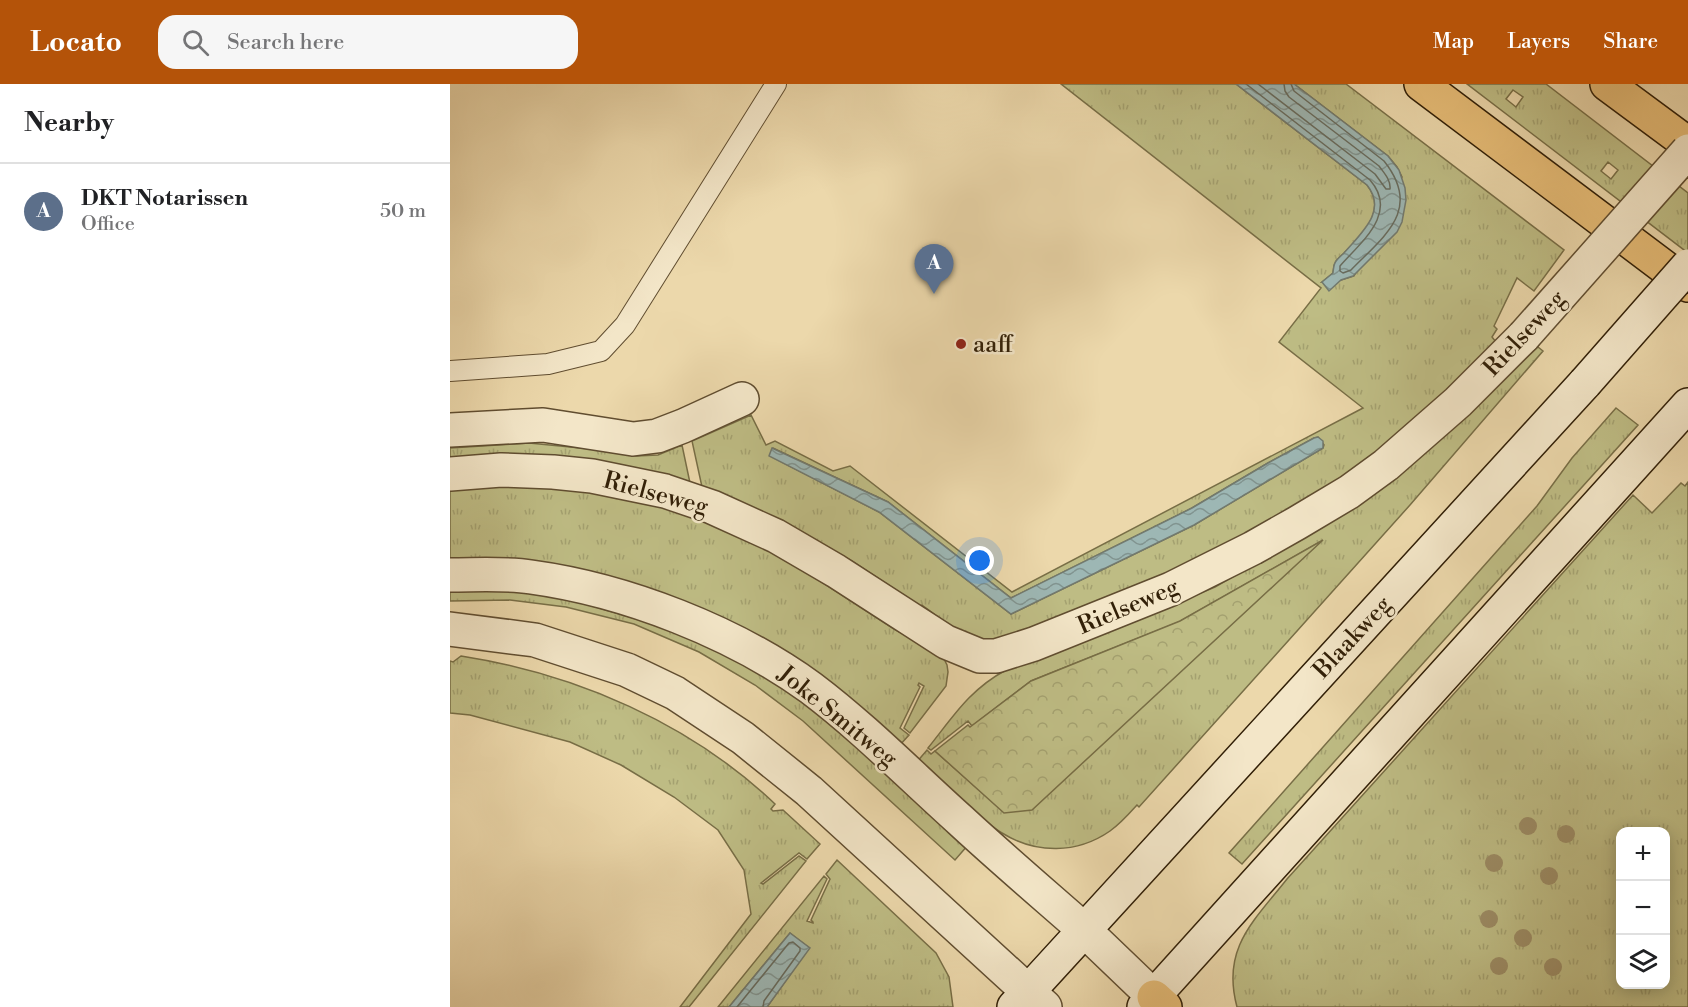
<!DOCTYPE html>
<meta charset="utf-8">
<style>
:root{--surface:#fff;--page:#f6f6f6;--text:#202124;--muted:#757577;--line:#e0e0e0;--accent:#b45309}
body{margin:0;font-family:"Libre Bodoni",serif;background:var(--page);color:var(--text)}
.controls{position:absolute;right:18px;bottom:18px;display:grid;overflow:hidden;border-radius:12px;box-shadow:0 3px 15px #0003}
.controls button{width:54px;height:54px;display:grid;place-items:center;padding:0;border:0;border-bottom:2px solid var(--line);background:var(--surface);color:var(--text);font:30px sans-serif}
.you{position:absolute;left:530px;top:477px;width:21px;height:21px;margin:-15px;border:4px solid #fff;border-radius:50%;background:#1a73e8;box-shadow:0 0 0 9px #1a73e833}
.badge{display:grid;place-items:center;width:39px;height:39px;border-radius:50%;background:var(--accent);color:#fff;font-size:20px;font-weight:700}
.pin{position:absolute;translate:-50% -50px;filter:drop-shadow(0 2px 3px #0008)}
.pin::after{content:'';position:absolute;top:32px;width:21px;height:18px;background:inherit;clip-path:polygon(0 0,100% 0,50% 100%)}
.list{margin:0;padding:0;list-style:none}
h2{display:flex;justify-content:space-between;align-items:center;height:78px;margin:0;padding:0 24px;font-size:26px}
h2 small{font-size:20px;font-weight:400;color:var(--muted)}
.list li{display:grid;grid-template-columns:39px 1fr auto;gap:18px;align-items:center;box-sizing:border-box;height:96px;padding:0 24px;border-top:2px solid var(--line)}
.list b{display:block;font-size:22px;white-space:nowrap}
.list p{margin:0;font-size:20px;white-space:nowrap;color:var(--muted)}
.list em{font-size:20px;font-style:normal;color:var(--muted)}
.icon{flex:none;width:33px;height:33px;fill:none;stroke:currentColor;stroke-width:2;stroke-linecap:round;stroke-linejoin:round}
.map{position:relative;flex:none;width:1238px;height:923px;overflow:hidden}
header{display:flex;align-items:center;gap:36px;box-sizing:border-box;height:84px;padding:0 30px;background:var(--accent);color:#fff}
header strong{font-size:28px}
nav{display:flex;gap:33px;margin-inline-start:auto;font-size:21px}
.search{width:420px;height:54px;background:var(--page);display:flex;align-items:center;gap:15px;box-sizing:border-box;padding:0 21px;border-radius:18px;color:var(--muted);font-size:22px}
main{display:flex}
aside{flex:1;background:var(--surface)}
.map>svg:first-child{display:block}
.grass{fill:url(#grass-tufts);stroke:#786e46;stroke-width:1.5;fill-rule:evenodd}
.forest{fill:url(#forest-crowns);stroke:#786e46;stroke-width:1.5}
.water{fill:url(#water-waves);stroke:#727a6f;stroke-width:1.5}
.lines{fill:none;stroke-linecap:round;stroke-linejoin:round}
.shore{stroke:#676b5e;stroke-width:1.5}
.service-casing{stroke:#604d30;stroke-width:22}
.minor-casing{stroke:#604d30;stroke-width:36}
.secondary-casing{stroke:#311f07;stroke-width:36}
.motorway-casing{stroke:#311f07;stroke-width:36}
.service{stroke:#f3e6c8;stroke-width:20}
.minor{stroke:#f3e6c8;stroke-width:33}
.secondary{stroke:#f3e6c8;stroke-width:33}
.motorway{stroke:#e6bc76;stroke-width:33}
.minor-bridge-casing{stroke:#604d30;stroke-width:36;stroke-linecap:butt}
.secondary-bridge-casing{stroke:#311f07;stroke-width:36;stroke-linecap:butt}
.minor-bridge{stroke:#f3e6c8;stroke-width:33}
.secondary-bridge{stroke:#f3e6c8;stroke-width:33}
.tree{fill:#9c8c65}
.poi-dot{fill:#8f2418;stroke:#f3e6c8;stroke-width:2}
.labels{text-anchor:middle;stroke-width:5;stroke-linejoin:round;paint-order:stroke}
.street-label{font-size:24px;fill:#311f07;stroke:#f3e6c8}
.poi-label{font-size:24px;fill:#311f07;stroke:#f3e6c8;text-anchor:start}
</style>
<header>
<strong>Locato</strong>
<div class="search"><svg class="icon" aria-label="search" viewBox="0 0 24 24"><circle cx="10" cy="10" r="6"/><path d="M15 15l6 6"/></svg>Search here</div>
<nav><a>Map</a><a>Layers</a><a>Share</a></nav>
</header>
<main>
<aside>
<h2>Nearby<small></small></h2>
<ul class="list">
<li><span class="badge" style="background:#5c6f8a">A</span><div><b>DKT Notarissen</b><p>Office</p></div><em>50 m</em></li>
</ul>
</aside>
<div class="map">
<svg width="1238" height="923" viewBox="0 0 1238 923">
<defs>
<pattern id="grass-tufts" width="24" height="20" patternUnits="userSpaceOnUse" patternTransform="scale(1.5)"><rect width="24" height="20" fill="#bebc84"/><path d="M3 7l-1-3M5 7V3M7 7l1-3M15 17l-1-3M17 17v-4M19 17l1-3" fill="none" stroke="#a4a170"/></pattern>
<pattern id="forest-crowns" width="20" height="18" patternUnits="userSpaceOnUse" patternTransform="scale(1.5)"><rect width="20" height="18" fill="#bebc84"/><path d="M2 6a3 3 0 1 1 6 0M12 15a3 3 0 1 1 6 0" fill="none" stroke="#a4a170"/></pattern>
<pattern id="water-waves" width="16" height="10" patternUnits="userSpaceOnUse" patternTransform="scale(1.5)"><rect width="16" height="10" fill="#9db7b4"/><path d="M0 5q4-4 8 0t8 0" fill="none" stroke="#819490"/></pattern>
</defs>
<rect width="100%" height="100%" fill="#ecd8ab"/>
<filter id="stains"><feTurbulence type="fractalNoise" baseFrequency=".00333" numOctaves="4"/><feColorMatrix values="0 0 0 0 .2 0 0 0 0 .09 0 0 0 0 .02 0 0 0 .5 -.17"/></filter>
<radialGradient id="worn" r=".72"><stop offset=".6" stop-color="#630" stop-opacity="0"/><stop offset="1" stop-color="#630" stop-opacity=".3"/></radialGradient>
<!-- grass -->
<path class="grass" d="M 611,0 L 786,0 L 917,101 C 938,127 912,150 894,169 C 891,172 886,176 885,179 C 884,180 883,188 883,189 L 872,198 L 891,196 L 904,192 L 952,93 L 947,83 L 938,72 L 844,0 L 896,0 L 1114,166 L 1084,207 L 1067,194 L 1044,242 L 1047,245 L 1042,253 L 1046,258 L 992,310 L 911,382 L 888,397 L 751,475 L 634,524 L 554,554 C 545,556 534,557 525,555 C 512,553 483,529 472,521 L 470,522 L 402,477 L 356,451 L 252,403 L 242,357 L 301,331 L 316,361 L 325,357 L 383,387 L 400,382 L 562,508 L 913,324 L 829,258 L 871,204 ZM 868,353 L 874,361 L 873,364 L 744,441 L 561,530 L 429,428 L 320,372 L 323,364 L 438,418 L 561,514 L 742,424 L 818,379 L 864,354 Z
M 1017,0 L 1096,0 L 1238,109 L 1238,169 ZM 1063,6 L 1073,13 L 1066,23 L 1056,15 ZM 1158,78 L 1168,86 L 1161,95 L 1151,87 Z
M 1088,263 L 1093,267 L 960,421 L 689,723 L 687,721 C 678,731 670,740 660,747 C 627,770 586,770 552,749 C 540,742 530,732 519,724 C 502,709 484,694 466,679 L 477,666 L 481,670 L 485,667 L 554,728 L 582,725 L 870,458 L 729,538 L 581,597 L 522,642 L 518,637 L 481,666 L 478,664 C 503,633 519,606 556,586 L 653,550 L 765,503 L 910,420 L 938,399 Z
M 1166,324 L 1188,341 L 792,780 L 779,769 L 1087,422 L 1122,374 Z
M 79,359 L 151,366 L 186,372 L 208,371 L 232,361 L 240,399 L 0,374 L 0,364 Z
M 1238,398 L 1238,923 L 787,923 C 771,864 804,837 837,795 L 1183,411 L 1202,429 L 1231,399 L 1235,402 ZM 1170,748 L 1216,748 L 1216,900 L 1170,900 Z
M 66,402 L 148,408 L 200,418 L 257,438 L 321,467 L 350,484 L 444,545 L 483,566 L 494,575 L 497,581 L 498,588 L 496,602 L 460,649 L 454,644 L 474,602 L 469,599 L 468,601 L 470,603 L 450,644 L 459,651 L 449,662 L 340,575 L 0,477 L 0,404 Z
M 0,504 L 49,504 L 112,513 L 234,549 L 317,593 L 371,630 L 518,761 L 505,776 L 353,637 L 305,601 L 249,568 L 184,540 L 116,523 L 60,516 L 0,517 Z
M 11,572 C 126,590 240,639 325,720 L 321,725 L 323,727 L 333,726 L 370,760 L 357,775 L 349,769 L 311,799 L 313,800 L 349,772 L 356,777 L 239,923 L 230,923 L 301,830 L 294,786 L 268,746 L 224,713 L 171,681 L 120,658 L 20,631 L 0,629 L 0,577 L 3,578 Z
M 387,776 L 486,869 L 499,893 L 503,923 L 317,923 L 359,864 L 340,849 L 279,923 L 268,923 L 374,792 L 377,795 L 357,837 L 363,839 L 363,838 L 361,836 L 380,795 L 376,790 Z"/>
<!-- forest -->
<path class="forest" d="M 873,456 L 582,726 L 554,729 L 485,667 L 518,641 L 520,643 L 581,597 L 730,537 Z"/>
<!-- water -->
<path class="water" d="M 786,0 L 844,0 L 938,72 L 949,86 L 955,104 L 956,116 L 952,138 L 947,148 L 903,192 L 891,196 L 879,207 L 872,198 L 883,189 C 883,188 884,180 885,179 C 886,176 891,172 894,169 C 911,149 938,127 917,101 Z
M 868,353 L 873,357 L 873,364 L 744,441 L 561,530 L 429,428 L 319,372 L 322,364 L 438,418 L 561,514 L 742,424 L 818,379 L 864,354 Z
M 340,849 L 360,864 L 317,923 L 279,923 Z"/>
<g class="lines">
<!-- shore -->
<path class="shore" d="M 796,0 L 920,96 C 949,129 911,158 890,182 L 890,187 L 893,189 L 901,186 C 934,152 973,126 934,77 L 844,7 L 841,0
M 808,0 L 925,90 L 936,105 L 940,105 C 941,96 934,89 929,82 L 839,13 L 835,7 L 834,0
M 287,923 L 339,859 L 343,858 L 350,864 L 350,867 L 314,917 L 313,923"/>
<defs>
<path id="service" d="M 0,287 L 98,280 L 151,267 L 175,241 L 326,0"/>
<path id="minor" d="M 0,346 L 93,341 L 183,355 L 207,352 L 233,342 L 292,315
M 0,390 L 51,386 L 103,388 L 142,392 L 215,407 L 262,423 L 326,452 L 386,487 L 496,558 L 530,572 L 546,572 L 584,560 L 721,505 L 803,464 L 847,439 L 899,408 L 936,381 L 1008,318 L 1074,252
M 0,491 C 27,491 55,489 81,493 C 176,506 284,548 361,604 C 414,644 461,692 510,736 C 550,773 591,808 632,844 C 656,867 680,890 704,913
M 0,545 L 85,556 L 177,586 L 225,609 L 293,654 L 359,707 L 595,923"/>
<path id="secondary" d="M 564,923 L 1135,299
M 694,923 L 1238,321"/>
<path id="motorway" d="M 971,0 L 1238,201
M 1157,0 L 1238,60
M 704,913 L 715,923"/>
</defs>
<!-- service casing -->
<use href="#service" class="service-casing"/>
<!-- minor casing -->
<use href="#minor" class="minor-casing"/>
<!-- secondary casing -->
<use href="#secondary" class="secondary-casing"/>
<!-- motorway casing -->
<use href="#motorway" class="motorway-casing"/>
<!-- service -->
<use href="#service" class="service"/>
<!-- minor -->
<use href="#minor" class="minor"/>
<!-- secondary -->
<use href="#secondary" class="secondary"/>
<!-- motorway -->
<use href="#motorway" class="motorway"/>
<defs>
<path id="minor-bridge" d="M 1074,252 L 1238,67"/>
<path id="secondary-bridge" d="M 1135,299 L 1238,182"/>
</defs>
<!-- minor-bridge casing -->
<use href="#minor-bridge" class="minor-bridge-casing"/>
<!-- secondary-bridge casing -->
<use href="#secondary-bridge" class="secondary-bridge-casing"/>
<!-- minor-bridge -->
<use href="#minor-bridge" class="minor-bridge"/>
<!-- secondary-bridge -->
<use href="#secondary-bridge" class="secondary-bridge"/>
</g>
<!-- trees -->
<g class="tree">
<circle cx="1078" cy="742" r="9"/>
<circle cx="1116" cy="750" r="9"/>
<circle cx="1044" cy="779" r="9"/>
<circle cx="1099" cy="792" r="9"/>
<circle cx="1039" cy="835" r="9"/>
<circle cx="1073" cy="854" r="9"/>
<circle cx="1049" cy="882" r="9"/>
<circle cx="1103" cy="883" r="9"/>
</g>
<!-- markers -->
<circle class="poi-dot" cx="511" cy="260" r="6"/>
<g class="labels">
<!-- street labels -->
<g class="street-label">
<text transform="translate(1074 249) rotate(-47)" y="8">Rielseweg</text>
<text transform="translate(206 409) rotate(15)" y="8">Rielseweg</text>
<text transform="translate(678 522) rotate(-23)" y="8">Rielseweg</text>
<text transform="translate(902 553) rotate(-47)" y="8">Blaakweg</text>
<text transform="translate(388 632) rotate(39)" y="8">Joke Smitweg</text>
</g>
<!-- poi labels -->
<g class="poi-label">
<text x="523" y="268">aaff</text>
</g>
</g>
<rect width="100%" height="100%" filter="url(#stains)"/>
<rect width="100%" height="100%" fill="url(#worn)"/>
</svg>
<div class="controls">
<button>+</button>
<button>−</button>
<button><svg class="icon" aria-label="layers" viewBox="0 0 24 24"><path d="M12 4l9 5-9 5-9-5zM3 14l9 5 9-5"/></svg></button>
</div>
<div class="you"></div>
<div class="pin badge" style="left:484px;top:210px;background:#5c6f8a">A</div>
</div>
</main>
